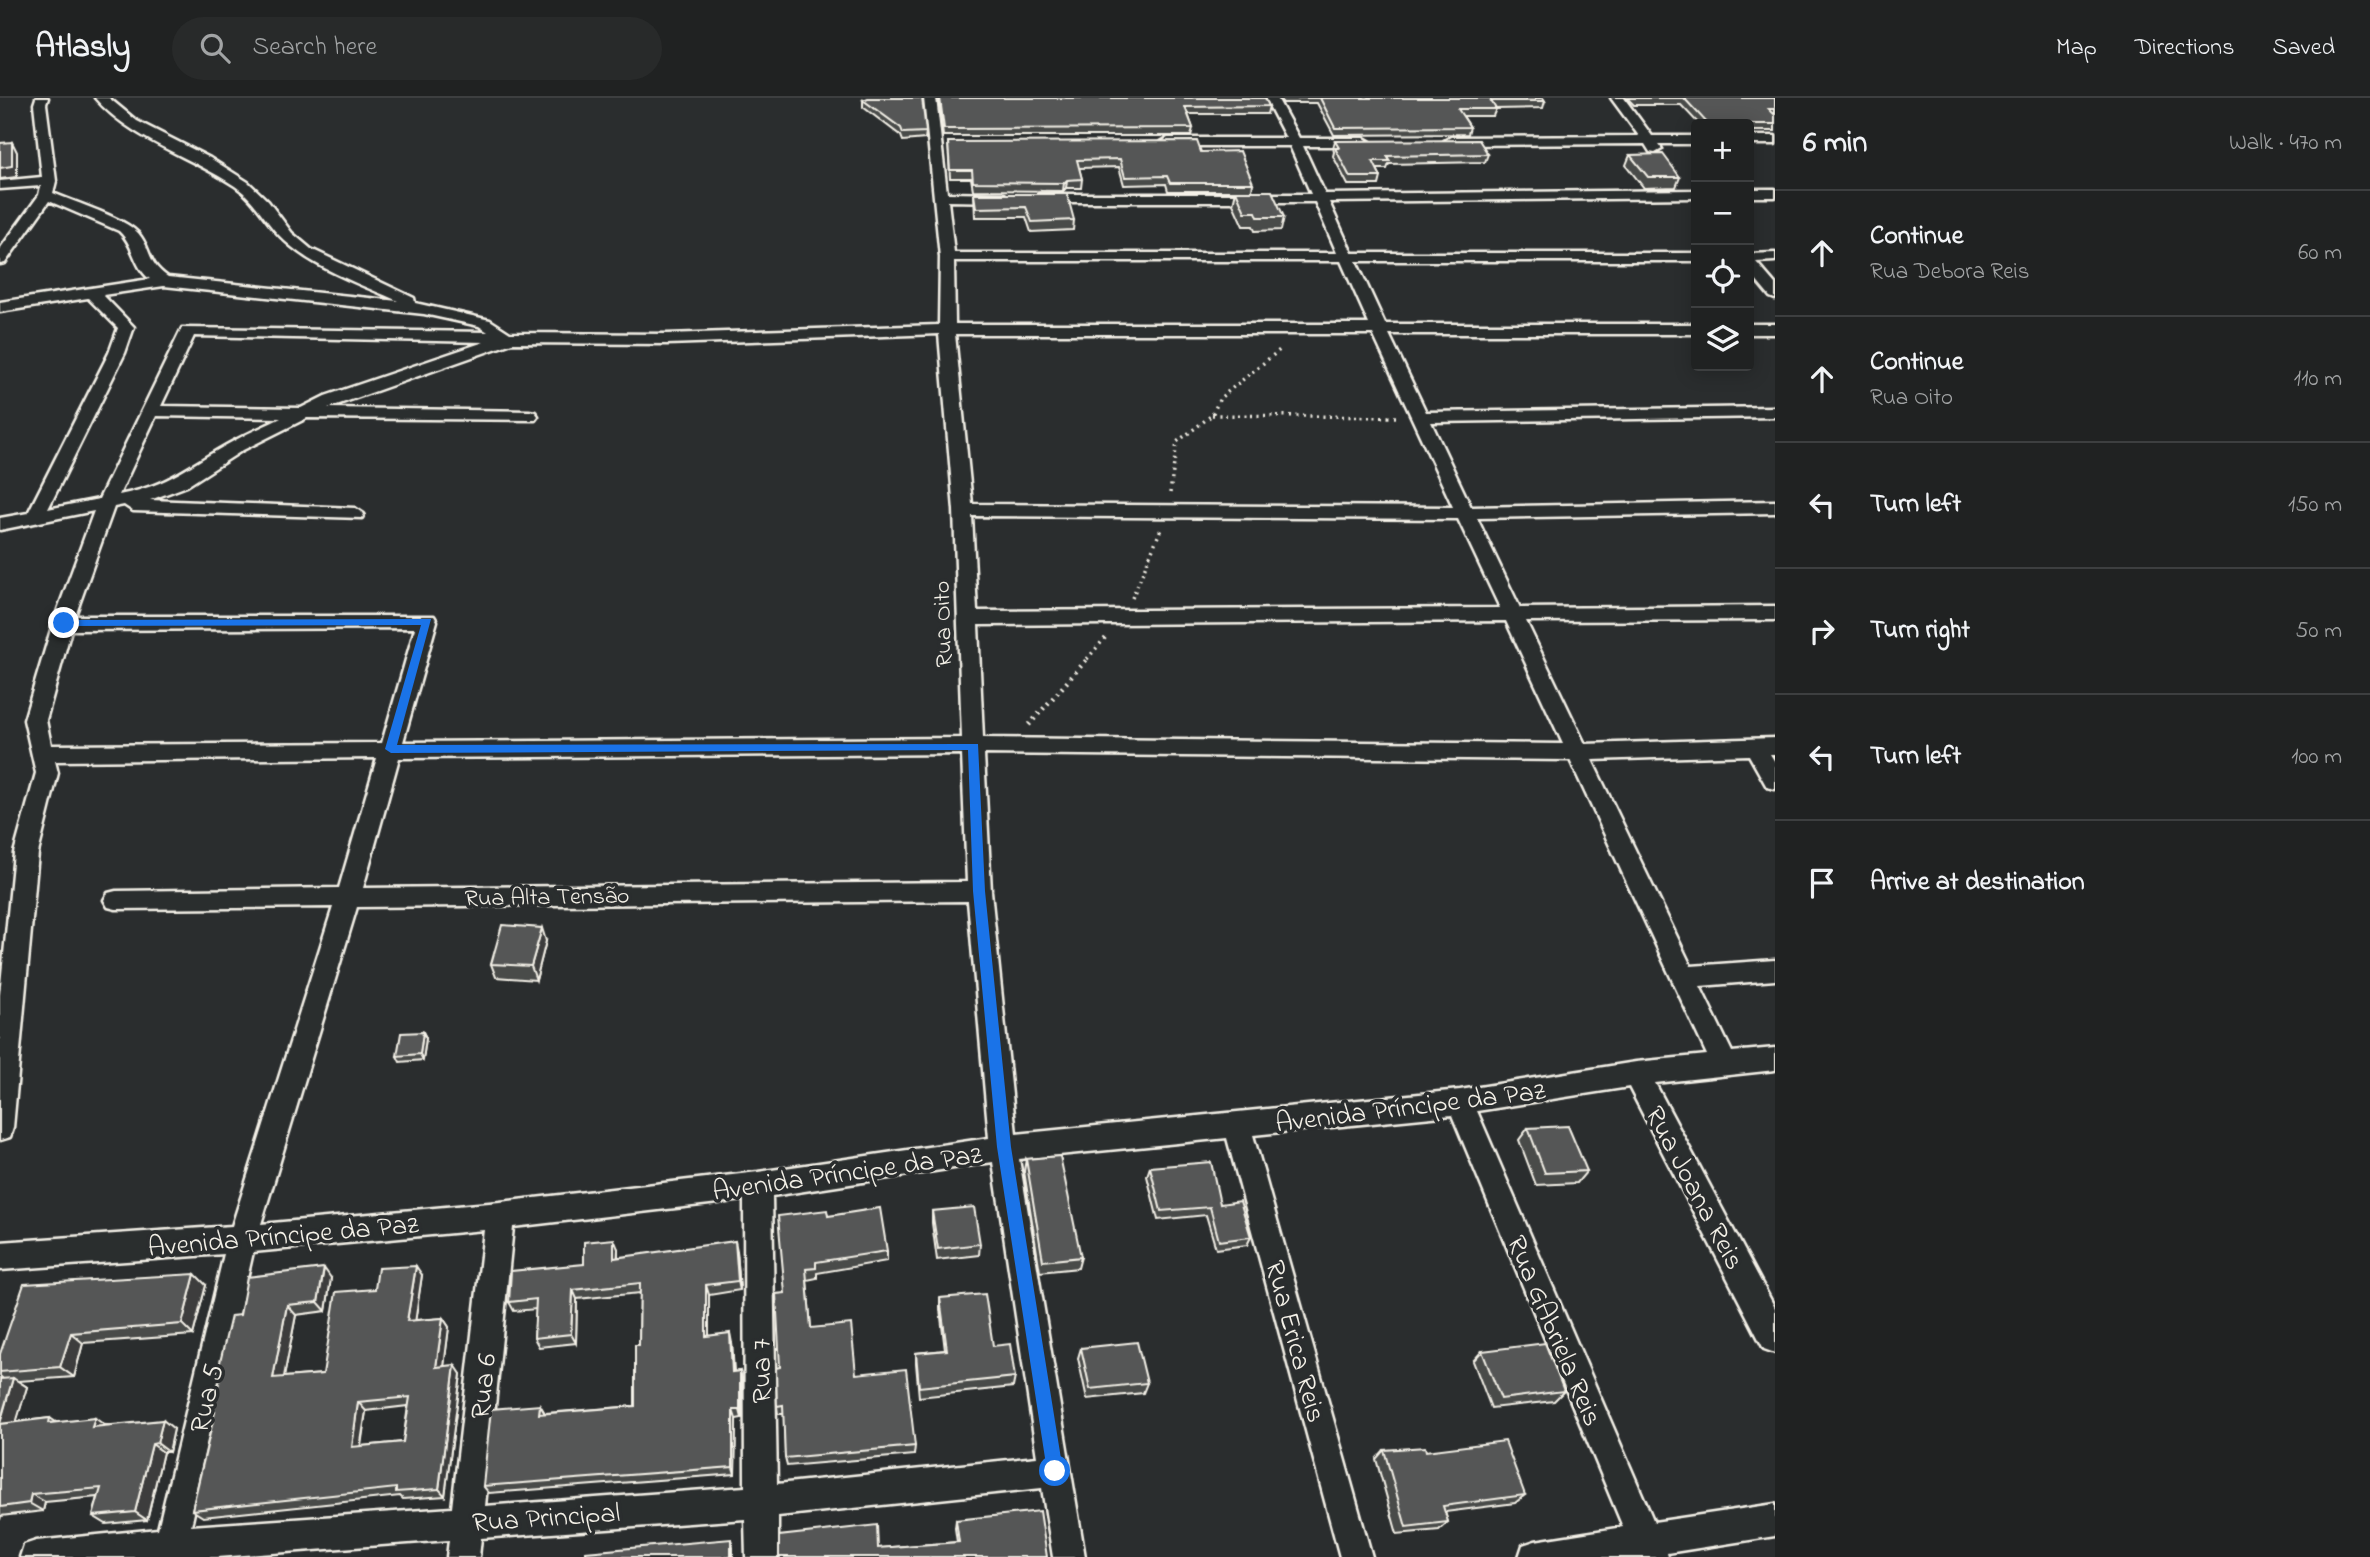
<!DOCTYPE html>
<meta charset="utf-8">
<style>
:root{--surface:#202222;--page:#282a2a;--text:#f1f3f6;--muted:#a2a4a5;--line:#3d3f40}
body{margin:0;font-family:"Indie Flower",sans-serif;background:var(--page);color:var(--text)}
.controls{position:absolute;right:21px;top:21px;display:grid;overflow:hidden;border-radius:7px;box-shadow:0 4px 18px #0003}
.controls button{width:63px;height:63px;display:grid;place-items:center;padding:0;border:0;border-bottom:2px solid var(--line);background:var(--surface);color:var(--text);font:35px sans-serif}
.stop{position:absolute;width:21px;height:21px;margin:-16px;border:5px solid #1a73e8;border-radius:50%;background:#fff}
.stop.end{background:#1a73e8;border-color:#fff;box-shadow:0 2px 7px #0008}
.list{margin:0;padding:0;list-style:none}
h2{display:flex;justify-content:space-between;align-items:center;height:91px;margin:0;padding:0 28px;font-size:30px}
h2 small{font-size:23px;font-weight:400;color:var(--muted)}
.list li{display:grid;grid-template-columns:46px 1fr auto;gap:21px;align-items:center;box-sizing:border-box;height:126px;padding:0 28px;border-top:2px solid var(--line)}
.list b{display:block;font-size:26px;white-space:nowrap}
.list p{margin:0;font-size:23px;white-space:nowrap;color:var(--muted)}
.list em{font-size:23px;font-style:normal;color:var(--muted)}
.icon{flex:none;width:38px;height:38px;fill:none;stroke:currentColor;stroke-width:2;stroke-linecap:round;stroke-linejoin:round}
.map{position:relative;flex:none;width:1775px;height:1459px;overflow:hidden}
header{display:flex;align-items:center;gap:42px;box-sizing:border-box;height:98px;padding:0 35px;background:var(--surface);border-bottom:2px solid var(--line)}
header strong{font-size:33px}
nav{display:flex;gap:38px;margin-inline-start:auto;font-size:24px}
.search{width:490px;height:63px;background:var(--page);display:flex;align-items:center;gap:18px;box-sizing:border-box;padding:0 24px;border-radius:38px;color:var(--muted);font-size:26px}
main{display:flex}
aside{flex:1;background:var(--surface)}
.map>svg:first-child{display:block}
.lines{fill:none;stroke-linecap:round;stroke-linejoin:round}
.minor-casing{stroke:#f4f1e8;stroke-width:5}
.path-far1{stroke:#f4f1e8;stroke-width:3.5;stroke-dasharray:2 4.5;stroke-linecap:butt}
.path{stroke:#f4f1e8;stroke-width:4.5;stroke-dasharray:2 5;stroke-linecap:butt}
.minor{fill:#2a2d2e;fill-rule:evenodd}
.wall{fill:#494b4a;stroke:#f4f1e8;stroke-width:2;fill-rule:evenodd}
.shaded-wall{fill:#3c3d3c;stroke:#f4f1e8;stroke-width:2}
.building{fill:#555756;stroke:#f4f1e8;stroke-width:2;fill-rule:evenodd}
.route{fill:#1a73e8}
.labels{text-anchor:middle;stroke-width:7;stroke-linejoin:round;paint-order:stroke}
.street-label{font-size:24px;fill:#f4f1e8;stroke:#2a2d2e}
.near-street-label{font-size:28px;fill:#f4f1e8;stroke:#2a2d2e}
</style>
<header>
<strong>Atlasly</strong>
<div class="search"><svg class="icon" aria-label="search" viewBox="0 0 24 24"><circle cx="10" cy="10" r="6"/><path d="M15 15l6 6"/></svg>Search here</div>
<nav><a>Map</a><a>Directions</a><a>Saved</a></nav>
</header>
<main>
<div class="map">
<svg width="1775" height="1459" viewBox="0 0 1775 1459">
<rect width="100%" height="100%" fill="#2a2d2e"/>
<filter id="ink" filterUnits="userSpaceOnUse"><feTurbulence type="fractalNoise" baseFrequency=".0143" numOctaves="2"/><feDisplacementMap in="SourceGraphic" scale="14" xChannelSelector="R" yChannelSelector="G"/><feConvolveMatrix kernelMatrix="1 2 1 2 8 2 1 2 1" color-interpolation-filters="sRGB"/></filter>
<g filter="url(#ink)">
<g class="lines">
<defs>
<path id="minor" d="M 36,0 L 48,0 L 46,6 L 56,83 L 53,95 C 74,104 125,120 138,135 C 152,151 146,164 168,179 L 398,203 C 361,186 315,171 285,143 C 266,126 256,102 235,88 C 190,58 130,41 95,0 L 109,0 L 137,23 L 210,60 L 248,84 L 268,103 L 292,135 L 311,151 L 414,200 L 415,205 L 490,222 L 510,235 L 667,236 L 939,227 L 940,159 L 924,0 L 936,0 L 947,95 L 1004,96 L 1011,100 L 1004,104 L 948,103 L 954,155 L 1337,155 L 1315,104 L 1039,104 L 1032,100 L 1039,96 L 1311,96 L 1290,48 L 1168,48 L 1161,44 L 1168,40 L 1286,40 L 1265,0 L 1277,0 L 1299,40 L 1364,40 L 1371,44 L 1364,48 L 1303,48 L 1325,96 L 1696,92 L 1696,100 L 1329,104 L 1352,155 L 1696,155 L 1696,163 L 1356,163 L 1385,226 L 1696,226 L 1696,236 L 1389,236 L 1426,314 L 1775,309 L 1775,319 L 1431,324 L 1471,409 L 1775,403 L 1775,415 L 1477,420 L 1520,510 L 1775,508 L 1775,522 L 1526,523 L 1585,646 L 1775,640 L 1775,656 L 1770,656 L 1775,664 L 1775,691 L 1767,689 L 1749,657 L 1592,662 L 1691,868 L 1775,862 L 1775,882 L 1700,888 L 1732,954 L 1775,950 L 1775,972 L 1655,985 L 1775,1210 L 1775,1255 L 1764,1251 L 1629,989 L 1477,1013 L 1654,1424 L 1775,1406 L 1775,1438 L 1667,1455 L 1668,1459 L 1519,1459 L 1523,1447 L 1535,1443 L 1623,1429 L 1452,1017 L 1253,1037 L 1372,1459 L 1340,1459 L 1227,1040 L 1019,1061 L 1085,1459 L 1053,1459 L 1042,1390 L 778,1418 L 778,1459 L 746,1459 L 745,1421 L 481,1440 L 479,1459 L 447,1459 L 449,1442 L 217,1459 L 20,1459 L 24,1447 L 36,1443 L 158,1431 L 224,1156 L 0,1172 L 0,1144 L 232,1128 L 333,809 L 116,811 L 108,809 L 104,802 L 108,795 L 116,793 L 339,790 L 377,660 L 55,663 L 58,675 L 38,755 L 13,1030 L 10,1039 L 0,1042 L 0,897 L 14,755 L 36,675 L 24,622 L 53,525 L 94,413 L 0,432 L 0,420 L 28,415 L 109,255 L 118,230 L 88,200 L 0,214 L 0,204 L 150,181 C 134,170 134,146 119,133 L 49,103 L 5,165 L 0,166 L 0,151 L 39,97 L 41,88 L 0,91 L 0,83 L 42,79 L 34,6 ZM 954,163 L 1341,163 L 1369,226 L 955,226 ZM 164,188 L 424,216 L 479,228 L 488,234 L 182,230 L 99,401 L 48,411 L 125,255 L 134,229 L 103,197 ZM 939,236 L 954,412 L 962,640 L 403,644 L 437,523 L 434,518 L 75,518 L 114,409 L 124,407 L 133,413 L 362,420 L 364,416 L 355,410 L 150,402 L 187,388 L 243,352 L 307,320 L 535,322 L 538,318 L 535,314 L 529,313 L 328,310 L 512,245 L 667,246 ZM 955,236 L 1373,236 L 1453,409 L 972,406 ZM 194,238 L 484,244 L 325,298 L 301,310 L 161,308 ZM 156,318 L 281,320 C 265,328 248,335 232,344 C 189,367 171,387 119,397 ZM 972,418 L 1458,421 L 1500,510 L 977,513 ZM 1506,523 L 1563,646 L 983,640 L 978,527 ZM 415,530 L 382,645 L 51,647 L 46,622 L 71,532 ZM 962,656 L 967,784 L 363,790 L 399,660 ZM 984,656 L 1570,662 L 1707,957 L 1636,964 L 1460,992 L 1016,1036 L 991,793 ZM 968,803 L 989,1040 L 758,1074 L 500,1104 L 261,1126 L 357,809 ZM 993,1064 L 1037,1359 L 777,1386 L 772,1098 ZM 744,1102 L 745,1389 L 485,1408 L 513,1129 ZM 484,1132 L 452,1410 L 191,1428 L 253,1154 Z
M 1611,0 L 1624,0 L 1652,38 L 1696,38 L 1696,46 L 1658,46 L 1662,51 L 1655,55 L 1650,54 L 1645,46 L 1451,47 L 1444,43 L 1451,39 L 1639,38 Z
M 1749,38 L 1775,38 L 1775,46 L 1749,46 Z
M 1749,91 L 1775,91 L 1775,99 L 1749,99 Z
M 1775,155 L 1775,163 L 1756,164 L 1775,186 L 1775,201 L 1770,199 L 1749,174 L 1749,156 Z
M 1749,226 L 1775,226 L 1775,236 L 1749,236 Z"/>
</defs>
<!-- minor casing -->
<use href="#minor" class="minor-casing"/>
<!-- path-far1 -->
<path class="path-far1" d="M 1212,317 L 1398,319
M 1170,395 L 1177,344 L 1212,317 L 1220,300 L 1282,250
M 1132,500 L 1161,431
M 1087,561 L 1106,539"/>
<!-- path -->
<path class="path" d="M 1029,627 L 1089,559"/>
<!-- minor -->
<use href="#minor" class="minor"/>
</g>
<!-- wall -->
<path class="wall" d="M 939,0 L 1265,0 L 1269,8 L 1267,16 L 1188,16 L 1193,30 L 1191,38 L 943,38 Z
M 1279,0 L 1543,0 L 1545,3 L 1543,10 L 1496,11 L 1493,18 L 1463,18 L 1470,29 L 1468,36 L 1334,37 L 1317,5 L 1283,5 Z
M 1627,0 L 1775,0 L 1775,33 L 1749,33 L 1749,26 L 1699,26 L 1681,7 L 1634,7 Z
M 863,2 L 926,34 L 925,41 L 903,43 L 901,38 L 863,9 Z
M 1335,43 L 1488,56 L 1485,64 L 1389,66 L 1387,71 L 1377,71 L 1381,79 L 1379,87 L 1348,87 L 1333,58 L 1334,54 L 1333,50 Z
M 948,44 L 1201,54 L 1253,85 L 1252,93 L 1284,119 L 1281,132 L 1255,133 L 1253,128 L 1243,128 L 1233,106 L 1236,93 L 1168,93 L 1166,86 L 1124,87 L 1119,69 L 1079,70 L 1082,81 L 1081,90 L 1066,90 L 1063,93 L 973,92 L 971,80 L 950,80 Z
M 1630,57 L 1680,79 L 1676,89 L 1644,90 L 1626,67 Z
M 974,96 L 1074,122 L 1073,132 L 1031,134 L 1026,119 L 975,119 Z
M 546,843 L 536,882 L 496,879 L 491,866 Z
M 423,934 L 426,940 L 423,962 L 400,964 L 397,958 Z
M 1528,1030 L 1587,1073 L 1577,1085 L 1536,1087 L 1519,1042 Z
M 1026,1061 L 1081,1159 L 1078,1170 L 1040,1174 L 1024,1073 Z
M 1150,1069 L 1220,1106 L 1251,1139 L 1247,1147 L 1216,1151 L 1206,1117 L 1158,1122 L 1147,1078 Z
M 932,1113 L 980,1146 L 979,1157 L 937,1162 L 932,1125 Z
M 828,1118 L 887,1153 L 887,1163 L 817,1175 L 817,1180 L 807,1182 L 811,1230 L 856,1276 L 915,1348 L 914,1357 L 787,1368 L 785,1360 L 784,1316 L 778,1316 L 777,1308 L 785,1195 Z
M 618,1151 L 618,1159 L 737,1153 L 740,1192 L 709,1197 L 709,1238 L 732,1245 L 734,1274 L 740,1273 L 742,1282 L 742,1320 L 736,1321 L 735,1376 L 489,1395 L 483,1388 L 540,1307 L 545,1315 L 635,1308 L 639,1247 L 640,1195 L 577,1201 L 576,1245 L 539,1249 L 534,1240 L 536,1211 L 514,1213 L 509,1204 L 584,1166 Z
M 422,1177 L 415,1222 L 443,1220 L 449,1229 L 444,1268 L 461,1276 L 445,1398 L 403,1401 L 400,1398 L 203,1419 L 192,1412 L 214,1316 L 212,1314 L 220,1279 L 217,1277 L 240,1217 L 331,1180 L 326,1213 L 296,1217 L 284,1279 L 323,1276 L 375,1191 ZM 408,1308 L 403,1344 L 361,1348 L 366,1313 Z
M 206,1187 L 193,1237 L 83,1245 L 74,1279 L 18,1283 L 27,1289 L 16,1324 L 50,1320 L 56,1324 L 174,1331 L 169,1354 L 163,1354 L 147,1422 L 106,1426 L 93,1418 L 98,1399 L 45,1404 L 43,1413 L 1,1418 L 0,1422 L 0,1281 L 3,1281 L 0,1278 L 0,1256 Z
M 940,1200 L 993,1248 L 1015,1279 L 1013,1289 L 919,1299 L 916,1265 L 916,1255 L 945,1252 L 940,1211 Z
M 1081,1250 L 1147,1285 L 1143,1295 L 1087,1301 L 1078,1260 Z
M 1482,1253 L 1564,1293 L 1554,1303 L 1491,1310 L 1473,1263 Z
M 1384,1352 L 1426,1353 L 1525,1397 L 1515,1405 L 1445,1414 L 1448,1424 L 1439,1432 L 1397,1436 L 1376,1361 Z
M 956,1422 L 1047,1459 L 878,1450 L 957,1444 L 955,1430 Z"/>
<!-- shaded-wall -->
<path class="shaded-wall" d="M 12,44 L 17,54 L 17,79 L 0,81 L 0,70 Z
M 1067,82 L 1066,90 L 1063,93 L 1064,85 Z
M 542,830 L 546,843 L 536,882 L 531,868 Z
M 423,934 L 426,940 L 423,962 L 420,956 Z
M 614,1141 L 618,1151 L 617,1170 L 614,1160 Z
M 735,1143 L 737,1153 L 740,1192 L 738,1183 Z
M 416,1168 L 422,1177 L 414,1232 L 407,1223 Z
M 324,1170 L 331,1180 L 326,1213 L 318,1204 Z
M 195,1176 L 206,1187 L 193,1237 L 182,1226 Z
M 706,1187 L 709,1197 L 709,1248 L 706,1238 Z
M 573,1192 L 577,1201 L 576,1245 L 571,1236 Z
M 287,1207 L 296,1217 L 282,1289 L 273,1280 Z
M 443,1220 L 449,1229 L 443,1277 L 436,1269 Z
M 71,1235 L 83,1245 L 74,1279 L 60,1269 Z
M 730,1235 L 732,1245 L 734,1283 L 732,1274 Z
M 455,1267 L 461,1276 L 445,1398 L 439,1391 Z
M 740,1273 L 742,1282 L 742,1320 L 740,1312 Z
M 13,1280 L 27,1289 L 13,1335 L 0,1326 Z
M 358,1304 L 366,1313 L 359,1357 L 352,1349 Z
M 540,1307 L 545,1316 L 539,1316 Z
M 733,1312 L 736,1321 L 735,1376 L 733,1369 Z
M 95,1320 L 107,1329 L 92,1329 Z
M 163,1322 L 174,1331 L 169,1354 L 157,1345 Z
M 152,1346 L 163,1354 L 147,1422 L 135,1414 Z
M 31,1396 L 45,1404 L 43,1413 L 29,1405 Z
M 731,1441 L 733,1449 L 733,1459 L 731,1459 Z"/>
<!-- building -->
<path class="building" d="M 868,0 L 922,0 L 926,34 L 903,35 L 901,30 L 863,2 Z
M 940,0 L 1265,0 L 1269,8 L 1185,9 L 1193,30 L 944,31 Z
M 1320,0 L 1543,0 L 1545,3 L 1491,3 L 1496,11 L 1458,11 L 1470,29 L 1335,30 Z
M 1636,0 L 1775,0 L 1775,11 L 1769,11 L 1775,17 L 1775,26 L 1708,26 L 1684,0 Z
M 1479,42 L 1488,56 L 1387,58 L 1390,63 L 1373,63 L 1381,79 L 1350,79 L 1335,50 L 1339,50 L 1335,43 Z
M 1197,43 L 1201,54 L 1240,53 L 1253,85 L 1170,85 L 1167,78 L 1125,79 L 1120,61 L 1077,62 L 1082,81 L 1067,82 L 1064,85 L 973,84 L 972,72 L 950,72 L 948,44 Z
M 12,44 L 12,68 L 0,70 L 0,45 Z
M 1663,56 L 1680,79 L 1648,79 L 1630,57 Z
M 1236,93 L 1272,93 L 1284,119 L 1258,119 L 1256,114 L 1245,114 Z
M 974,96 L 1067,96 L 1074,122 L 1032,124 L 1026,109 L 976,110 Z
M 502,827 L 542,830 L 531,868 L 491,866 Z
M 423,934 L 420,956 L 397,958 L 401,935 Z
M 1568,1028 L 1587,1073 L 1545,1075 L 1528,1030 Z
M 1060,1058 L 1081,1159 L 1043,1163 L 1026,1061 Z
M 1211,1064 L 1220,1106 L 1240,1103 L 1251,1139 L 1219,1143 L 1210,1109 L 1161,1113 L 1150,1069 Z
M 974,1109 L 980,1146 L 938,1151 L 932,1113 Z
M 880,1110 L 887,1153 L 816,1164 L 816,1170 L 806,1171 L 811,1230 L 851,1226 L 856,1276 L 906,1271 L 915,1348 L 785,1360 L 783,1307 L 777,1308 L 776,1270 L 780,1269 L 776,1196 L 785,1195 L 778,1118 L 827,1112 L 828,1118 Z
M 614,1141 L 614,1160 L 735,1143 L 738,1183 L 706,1187 L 706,1238 L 730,1235 L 732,1274 L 740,1273 L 740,1312 L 733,1312 L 733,1369 L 483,1388 L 491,1311 L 540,1307 L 539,1316 L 635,1308 L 635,1247 L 639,1247 L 640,1185 L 573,1192 L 571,1236 L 534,1240 L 536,1201 L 509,1204 L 511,1173 L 584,1166 L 584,1144 Z
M 416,1168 L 407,1223 L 443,1220 L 436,1269 L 455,1267 L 439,1391 L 396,1394 L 396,1390 L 192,1412 L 215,1314 L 212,1314 L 221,1276 L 217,1277 L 231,1218 L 240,1217 L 247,1179 L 324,1170 L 318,1204 L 287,1207 L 273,1280 L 323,1276 L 336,1194 L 375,1191 L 378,1170 ZM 410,1299 L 403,1344 L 352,1349 L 358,1304 Z
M 195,1176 L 182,1226 L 71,1235 L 60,1269 L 0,1274 L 0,1256 L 24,1186 Z
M 985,1196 L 993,1248 L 1010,1246 L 1015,1279 L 919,1289 L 916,1255 L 947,1252 L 940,1200 Z
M 1137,1244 L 1147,1285 L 1090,1291 L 1081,1250 Z
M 1545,1245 L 1564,1293 L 1501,1301 L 1482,1253 Z
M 13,1280 L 0,1324 L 0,1281 Z
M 50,1320 L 49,1325 L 95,1320 L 92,1329 L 163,1322 L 157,1345 L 152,1346 L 135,1414 L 93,1418 L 101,1390 L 31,1396 L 29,1405 L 0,1409 L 0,1326 Z
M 1505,1343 L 1525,1397 L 1443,1408 L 1448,1424 L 1406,1429 L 1384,1352 L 1425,1349 L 1426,1353 Z
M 1040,1413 L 1047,1459 L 779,1459 L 779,1438 L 877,1427 L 878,1450 L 959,1444 L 956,1422 Z
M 731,1441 L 731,1459 L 586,1459 L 586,1454 Z"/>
</g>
<!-- route -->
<path class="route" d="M 431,521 L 397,647 L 978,646 L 985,793 L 1011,1049 L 1063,1373 L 1061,1379 L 1055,1381 L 1050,1379 L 1047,1373 L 997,1049 L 973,793 L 968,652 L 391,655 L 385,651 L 421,527 L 64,528 L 59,525 L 64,522 Z"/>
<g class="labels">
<!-- street labels -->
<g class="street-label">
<text transform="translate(942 526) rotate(-92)" y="8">Rua Oito</text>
<text transform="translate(547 798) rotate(-1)" y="8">Rua Alta Tensão</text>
</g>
<!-- near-street labels -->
<g class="near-street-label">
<text transform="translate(1410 1007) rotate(-7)" y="10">Avenida Príncipe da Paz</text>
<text transform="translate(847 1073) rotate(-8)" y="10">Avenida Príncipe da Paz</text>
<text transform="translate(1696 1089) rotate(62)" y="10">Rua Joana Reis</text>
<text transform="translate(283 1136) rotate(-5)" y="10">Avenida Príncipe da Paz</text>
<text transform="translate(1556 1232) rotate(67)" y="10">Rua GAbriela Reis</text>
<text transform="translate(1297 1243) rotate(75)" y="10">Rua Erica Reis</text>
<text transform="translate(760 1273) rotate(-91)" y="10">Rua 7</text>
<text transform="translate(482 1288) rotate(-84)" y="10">Rua 6</text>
<text transform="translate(205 1300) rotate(-77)" y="10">Rua 5</text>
<text transform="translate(546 1418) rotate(-4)" y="10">Rua Principal</text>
</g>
</g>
</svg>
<div class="controls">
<button>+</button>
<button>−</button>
<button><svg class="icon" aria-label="locate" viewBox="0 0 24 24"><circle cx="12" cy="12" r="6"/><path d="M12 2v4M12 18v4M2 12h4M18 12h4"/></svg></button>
<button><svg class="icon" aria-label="layers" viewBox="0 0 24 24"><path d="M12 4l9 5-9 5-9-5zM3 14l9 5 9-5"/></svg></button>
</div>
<div class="stop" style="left:1055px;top:1373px"></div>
<div class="stop end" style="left:64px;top:525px"></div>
</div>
<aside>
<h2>6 min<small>Walk · 470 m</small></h2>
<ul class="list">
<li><svg class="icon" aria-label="ahead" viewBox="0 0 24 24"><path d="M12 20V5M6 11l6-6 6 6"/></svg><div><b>Continue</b><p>Rua Debora Reis</p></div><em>60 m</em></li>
<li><svg class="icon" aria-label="ahead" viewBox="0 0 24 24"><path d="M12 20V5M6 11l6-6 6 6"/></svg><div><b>Continue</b><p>Rua Oito</p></div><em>110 m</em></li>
<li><svg class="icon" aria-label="left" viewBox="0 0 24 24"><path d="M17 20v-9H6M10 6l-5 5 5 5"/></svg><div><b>Turn left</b></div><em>150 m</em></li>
<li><svg class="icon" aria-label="right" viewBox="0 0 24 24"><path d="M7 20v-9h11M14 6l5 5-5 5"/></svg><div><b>Turn right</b></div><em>50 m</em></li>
<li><svg class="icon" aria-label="left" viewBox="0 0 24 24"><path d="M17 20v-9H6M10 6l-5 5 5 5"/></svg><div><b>Turn left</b></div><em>100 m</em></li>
<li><svg class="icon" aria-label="arrive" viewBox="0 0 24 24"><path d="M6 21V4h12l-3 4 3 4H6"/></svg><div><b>Arrive at destination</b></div></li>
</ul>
</aside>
</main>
